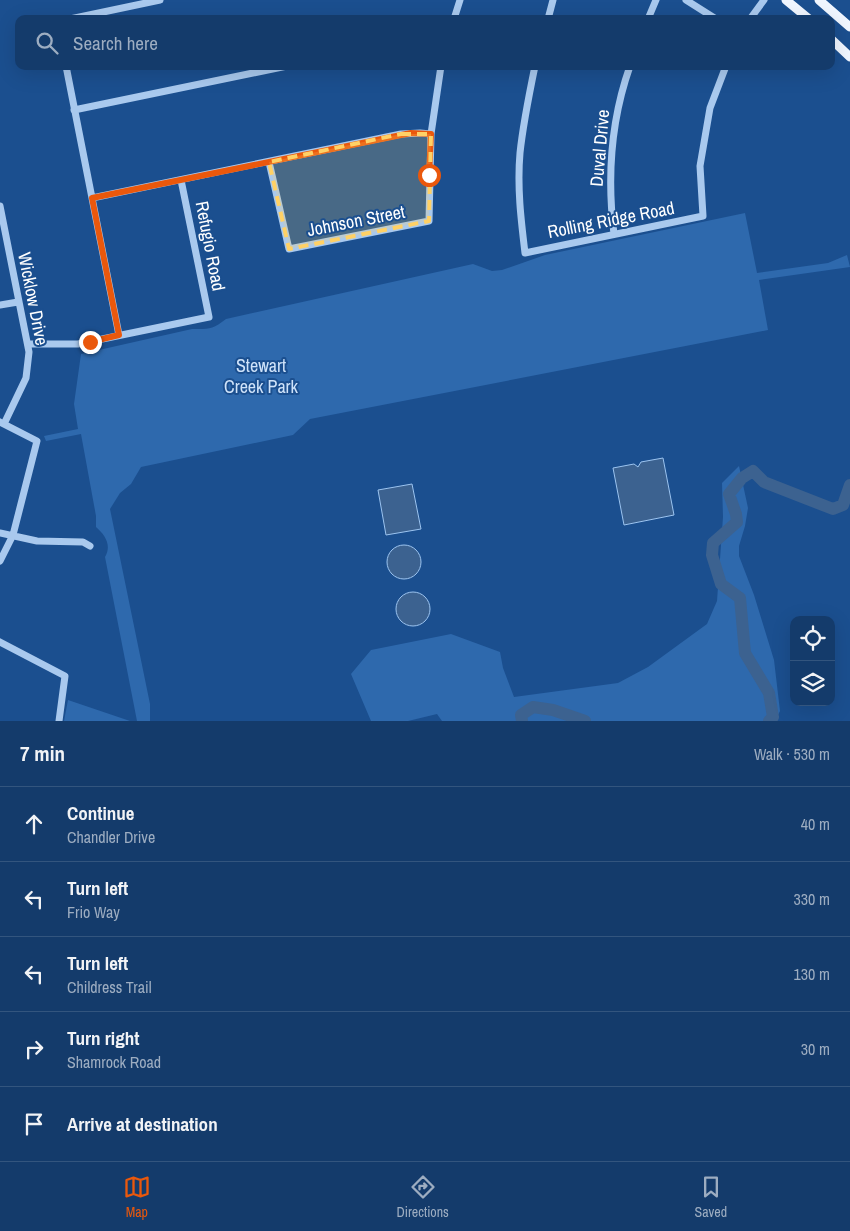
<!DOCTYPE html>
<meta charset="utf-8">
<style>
:root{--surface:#143b6b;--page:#1d4271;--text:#f1f3f6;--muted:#9dadc1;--line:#33557e;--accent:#ea580c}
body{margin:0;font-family:"Archivo Narrow",sans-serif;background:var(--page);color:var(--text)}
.controls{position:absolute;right:15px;bottom:15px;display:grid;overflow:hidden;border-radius:10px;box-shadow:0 5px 20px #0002}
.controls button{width:45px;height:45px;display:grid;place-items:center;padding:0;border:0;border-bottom:1px solid var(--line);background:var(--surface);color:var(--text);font:25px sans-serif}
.stop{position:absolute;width:15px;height:15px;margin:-11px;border:4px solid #ea580c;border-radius:50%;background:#fff}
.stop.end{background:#ea580c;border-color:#fff;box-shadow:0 1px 5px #0008}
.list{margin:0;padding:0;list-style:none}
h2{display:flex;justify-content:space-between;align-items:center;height:65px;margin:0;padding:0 20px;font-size:21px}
h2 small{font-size:16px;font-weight:400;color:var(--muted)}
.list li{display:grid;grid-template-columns:32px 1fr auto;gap:15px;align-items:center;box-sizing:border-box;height:75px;padding:0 20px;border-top:1px solid var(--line)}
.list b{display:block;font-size:19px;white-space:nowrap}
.list p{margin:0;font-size:16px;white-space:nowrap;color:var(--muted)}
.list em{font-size:16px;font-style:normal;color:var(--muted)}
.icon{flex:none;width:28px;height:28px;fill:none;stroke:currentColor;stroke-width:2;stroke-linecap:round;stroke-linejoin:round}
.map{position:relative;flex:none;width:850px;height:721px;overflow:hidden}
.search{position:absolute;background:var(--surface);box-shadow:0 5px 20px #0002;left:15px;right:15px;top:15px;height:55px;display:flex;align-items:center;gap:12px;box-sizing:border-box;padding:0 18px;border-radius:10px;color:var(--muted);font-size:19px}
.sheet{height:440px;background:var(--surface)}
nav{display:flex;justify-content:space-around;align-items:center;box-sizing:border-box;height:70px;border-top:1px solid var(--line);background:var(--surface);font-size:14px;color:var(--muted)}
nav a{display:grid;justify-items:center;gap:2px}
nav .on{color:var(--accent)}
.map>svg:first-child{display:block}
.green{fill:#2e69ad}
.water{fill:#3c6290;stroke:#9cc4f0}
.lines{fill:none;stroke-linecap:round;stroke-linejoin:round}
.river{stroke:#3c6290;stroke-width:12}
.minor{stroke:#a9c9ee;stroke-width:7}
.major{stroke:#f0f6ff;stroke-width:9}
.route{stroke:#ea580c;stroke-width:6}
.marked{fill:#ffd166;fill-opacity:0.2;stroke:#ffd166;stroke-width:4;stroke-dasharray:10 6;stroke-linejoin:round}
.labels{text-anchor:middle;stroke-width:4;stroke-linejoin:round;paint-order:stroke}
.street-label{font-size:18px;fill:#fff;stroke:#1b4f8f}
.park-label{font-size:18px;fill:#cfe3fa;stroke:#1b4f8f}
</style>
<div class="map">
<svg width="850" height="721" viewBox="0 0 850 721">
<rect width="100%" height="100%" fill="#1b4f8f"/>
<!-- green -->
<path class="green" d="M 745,213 L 757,273 L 828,263 L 847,255 L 850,267 L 759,280 L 768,330 L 310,419 L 293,435 L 141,467 L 131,484 L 120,493 L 110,509 L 150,704 L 150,721 L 137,721 L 105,557 C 112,545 105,535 96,527 L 96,516 L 81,434 L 46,441 L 44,436 L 78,429 L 74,404 L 81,354 L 192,329 C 209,329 212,330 226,319 L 473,264 L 492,271 L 502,270 L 545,255 Z
M 739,466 L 748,508 L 745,526 L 739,546 L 739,556 L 754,595 L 774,660 L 780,711 L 775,721 L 442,721 L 437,714 L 408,721 L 371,721 L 351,674 L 371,650 L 451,634 L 500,652 L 503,668 L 514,697 L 618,683 L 648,667 L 707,624 L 717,601 L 723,517 L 722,483 Z
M 68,700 L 130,721 L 64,721 Z"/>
<!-- water -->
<path class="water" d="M 663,458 L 674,515 L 624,525 L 613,468 L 634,464 L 638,467 L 641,462 Z
M 412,484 L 421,529 L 386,535 L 378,490 Z
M387 562a17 17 0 1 1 34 0a17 17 0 1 1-34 0Z
M396 609a17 17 0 1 1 34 0a17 17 0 1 1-34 0Z"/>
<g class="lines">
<!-- river -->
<path class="river" d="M 522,721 L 521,715 L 533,707 L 553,710 L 585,721
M 769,721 L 773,717 L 769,693 L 745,653 L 740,598 L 721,584 L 712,555 L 713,543 L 737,522 L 736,514 L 729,494 L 742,478 L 753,471 L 764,482 L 833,509 L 843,505 L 850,485"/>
<!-- minor -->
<path class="minor" d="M 686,0 L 716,19
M 70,19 L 160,0
M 454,19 L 460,0
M 548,19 L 553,0
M 648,19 L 656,0
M 750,19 L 764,0
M 66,66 L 119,335
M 535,66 C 529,95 523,124 520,153 C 517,187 521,220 525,253 L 703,216 L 700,166 L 710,108 L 726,66
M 74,110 L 287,66
M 269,162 L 289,249 L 429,221 L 431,134 L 441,66
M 92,198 L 401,134 L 420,133 L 431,134
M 0,206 L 29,352 L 26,378 L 4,424
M 614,234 C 607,178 611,120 630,66
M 0,305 L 18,302
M 28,344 L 78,344 L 209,317 L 181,180
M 0,422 L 37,441 L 13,535 L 0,561
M 0,533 L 37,541 L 83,542 L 90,546
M 0,642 L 65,676 L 59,721"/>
<!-- major -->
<path class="major" d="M 786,0 L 809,19
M 819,0 L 850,27
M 831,39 L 850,57"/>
</g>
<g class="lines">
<!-- route -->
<path class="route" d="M 90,342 L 119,335 L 92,198 L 411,133 L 431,134 L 429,175"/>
</g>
<!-- marked area -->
<path class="marked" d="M 401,134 L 431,134 L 429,221 L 289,249 L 269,162 Z"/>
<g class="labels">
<!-- street labels -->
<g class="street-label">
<text transform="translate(600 148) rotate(-85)" y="6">Duval Drive</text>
<text transform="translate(611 220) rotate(-11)" y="6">Rolling Ridge Road</text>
<text transform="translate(356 221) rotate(-11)" y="6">Johnson Street</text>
<text transform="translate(210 246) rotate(79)" y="6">Refugio Road</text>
<text transform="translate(33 299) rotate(79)" y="6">Wicklow Drive</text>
</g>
<!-- park labels -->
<g class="park-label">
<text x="261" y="372">Stewart<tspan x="261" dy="21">Creek Park</tspan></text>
</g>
</g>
</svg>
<div class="controls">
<button><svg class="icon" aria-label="locate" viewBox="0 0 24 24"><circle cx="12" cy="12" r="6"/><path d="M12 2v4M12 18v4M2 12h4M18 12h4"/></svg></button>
<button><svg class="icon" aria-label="layers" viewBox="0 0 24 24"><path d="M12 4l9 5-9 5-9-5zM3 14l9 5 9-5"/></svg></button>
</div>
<div class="stop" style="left:429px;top:175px"></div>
<div class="stop end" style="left:90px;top:342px"></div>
<div class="search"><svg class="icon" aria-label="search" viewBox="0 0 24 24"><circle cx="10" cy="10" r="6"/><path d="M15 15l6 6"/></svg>Search here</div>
</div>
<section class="sheet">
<h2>7 min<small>Walk · 530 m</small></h2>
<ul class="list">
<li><svg class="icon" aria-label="ahead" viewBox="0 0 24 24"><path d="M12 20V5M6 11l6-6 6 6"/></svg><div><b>Continue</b><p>Chandler Drive</p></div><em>40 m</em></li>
<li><svg class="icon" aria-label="left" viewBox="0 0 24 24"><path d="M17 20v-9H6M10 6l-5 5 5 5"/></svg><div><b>Turn left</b><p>Frio Way</p></div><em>330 m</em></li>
<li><svg class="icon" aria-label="left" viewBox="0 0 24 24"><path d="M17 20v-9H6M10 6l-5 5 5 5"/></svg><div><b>Turn left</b><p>Childress Trail</p></div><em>130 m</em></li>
<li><svg class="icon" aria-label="right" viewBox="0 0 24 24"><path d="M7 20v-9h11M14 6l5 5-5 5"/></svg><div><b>Turn right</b><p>Shamrock Road</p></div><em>30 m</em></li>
<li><svg class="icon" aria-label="arrive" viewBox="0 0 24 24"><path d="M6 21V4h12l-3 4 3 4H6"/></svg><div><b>Arrive at destination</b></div></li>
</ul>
</section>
<nav>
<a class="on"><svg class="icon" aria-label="map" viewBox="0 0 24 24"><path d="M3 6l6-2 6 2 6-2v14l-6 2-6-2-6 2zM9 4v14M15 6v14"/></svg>Map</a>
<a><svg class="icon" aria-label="directions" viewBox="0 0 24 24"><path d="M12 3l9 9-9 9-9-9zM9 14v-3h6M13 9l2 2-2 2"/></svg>Directions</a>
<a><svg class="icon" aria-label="saved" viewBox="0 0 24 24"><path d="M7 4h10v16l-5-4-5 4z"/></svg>Saved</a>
</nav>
